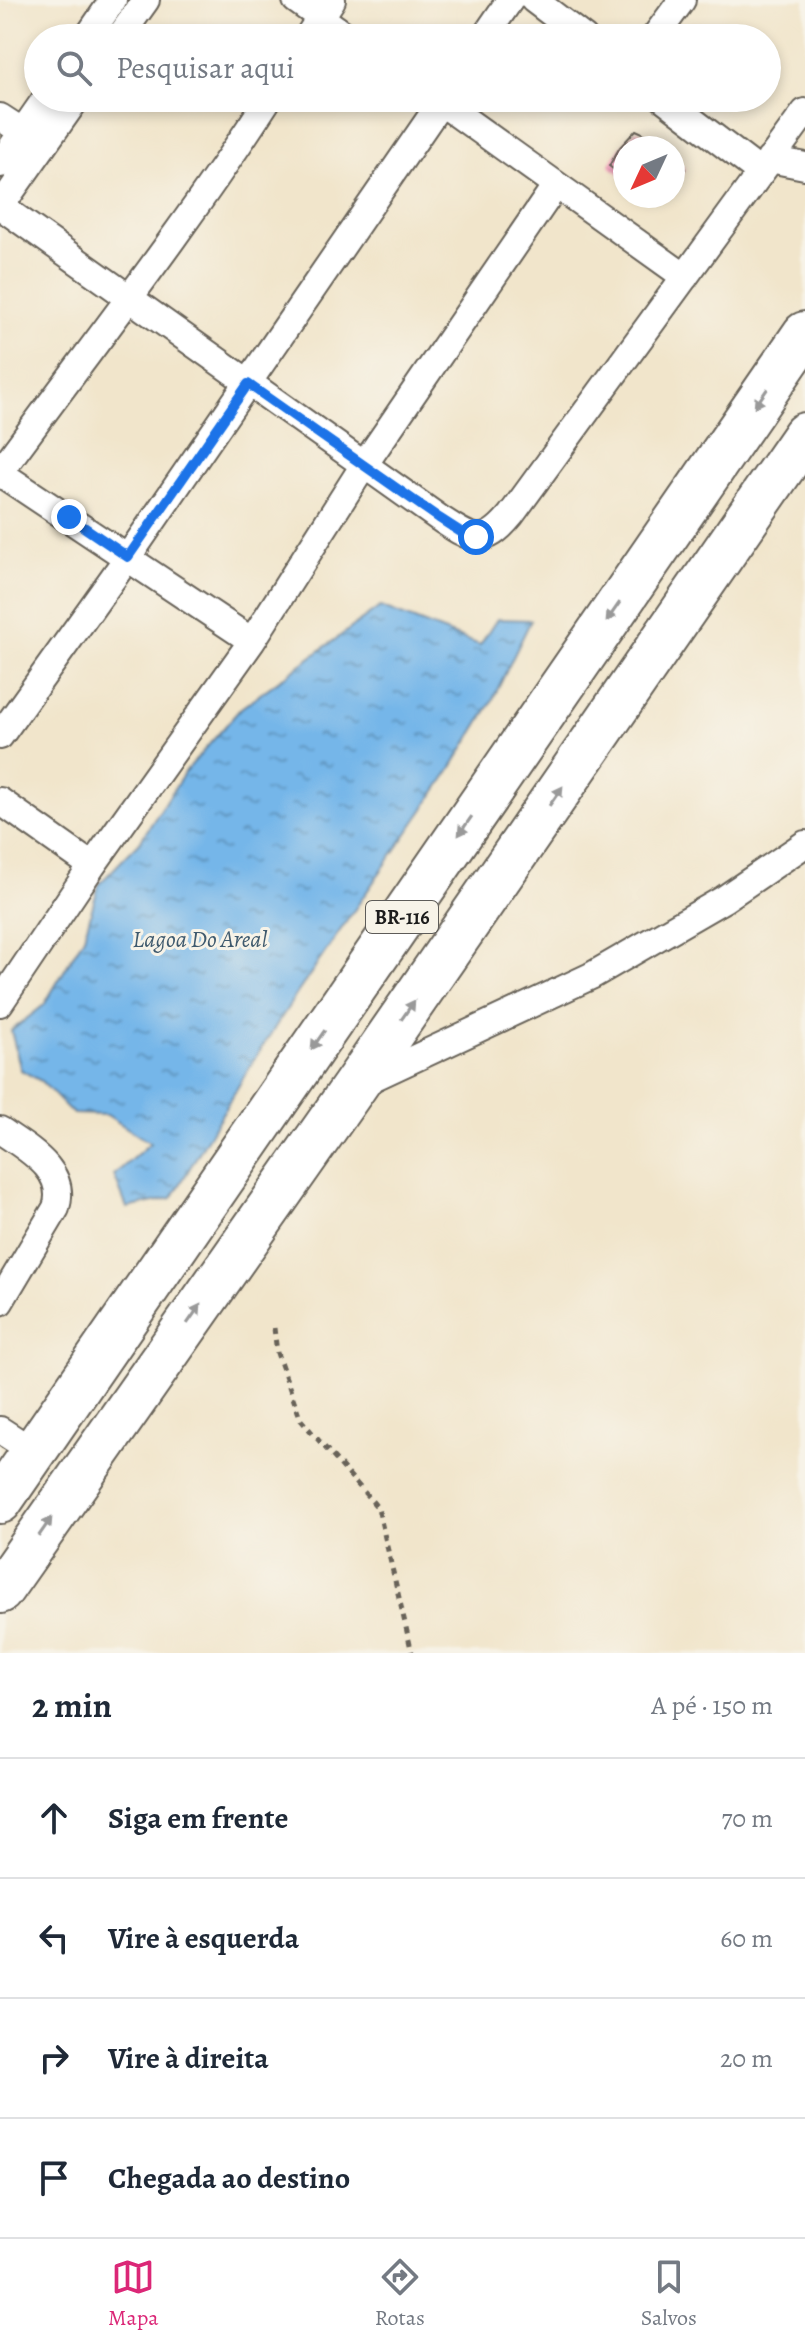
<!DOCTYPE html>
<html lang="pt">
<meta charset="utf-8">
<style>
:root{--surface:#fff;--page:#f6f6f7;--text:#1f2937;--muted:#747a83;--line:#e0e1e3;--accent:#db2777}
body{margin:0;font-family:Alegreya,serif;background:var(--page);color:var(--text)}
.compass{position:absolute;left:613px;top:136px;width:72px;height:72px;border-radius:50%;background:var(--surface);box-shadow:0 4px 12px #0003;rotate:226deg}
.stop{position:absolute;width:24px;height:24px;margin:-18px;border:6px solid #1a73e8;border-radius:50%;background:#fff}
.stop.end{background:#1a73e8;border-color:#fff;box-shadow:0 2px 8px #0008}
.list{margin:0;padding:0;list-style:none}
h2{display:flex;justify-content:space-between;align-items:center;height:104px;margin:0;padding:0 32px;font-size:34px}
h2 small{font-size:26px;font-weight:400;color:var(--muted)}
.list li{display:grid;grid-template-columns:52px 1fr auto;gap:24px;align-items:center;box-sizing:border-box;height:120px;padding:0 32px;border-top:2px solid var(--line)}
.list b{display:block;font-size:30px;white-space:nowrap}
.list em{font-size:26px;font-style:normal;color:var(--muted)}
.icon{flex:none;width:44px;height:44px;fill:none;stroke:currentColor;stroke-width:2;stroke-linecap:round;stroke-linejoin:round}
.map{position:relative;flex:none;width:805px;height:1653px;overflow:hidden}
.search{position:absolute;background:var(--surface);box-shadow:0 4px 12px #0003;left:24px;right:24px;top:24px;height:88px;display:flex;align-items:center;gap:20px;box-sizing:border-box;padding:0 28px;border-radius:44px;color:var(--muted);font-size:30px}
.sheet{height:584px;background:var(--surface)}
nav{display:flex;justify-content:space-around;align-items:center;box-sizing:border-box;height:112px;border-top:2px solid var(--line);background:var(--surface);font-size:22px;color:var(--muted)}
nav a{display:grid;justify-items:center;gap:4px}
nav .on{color:var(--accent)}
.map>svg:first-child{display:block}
.water{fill:url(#water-ripples);stroke:#486982;stroke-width:2}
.building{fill:url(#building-cross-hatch)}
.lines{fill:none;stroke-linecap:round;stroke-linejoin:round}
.minor-casing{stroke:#676259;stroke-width:30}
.trunk-casing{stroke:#676259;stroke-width:48}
.path{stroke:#676259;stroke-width:5;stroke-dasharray:6 6;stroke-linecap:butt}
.minor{stroke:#fff;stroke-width:26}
.trunk{stroke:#fff;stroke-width:44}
.oneway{fill:#999}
.route{stroke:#1a73e8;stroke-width:10}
.labels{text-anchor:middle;stroke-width:6;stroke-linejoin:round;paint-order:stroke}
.shield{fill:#f7f3e8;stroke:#5e5c59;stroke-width:2}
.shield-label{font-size:20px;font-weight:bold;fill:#1c1c1c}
.water-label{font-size:24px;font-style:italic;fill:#3f5a6e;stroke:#f7f3e8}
</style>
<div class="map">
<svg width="805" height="1653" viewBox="0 0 805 1653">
<defs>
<pattern id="water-ripples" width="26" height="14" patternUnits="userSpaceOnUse" patternTransform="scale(2)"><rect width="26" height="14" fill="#74b6e9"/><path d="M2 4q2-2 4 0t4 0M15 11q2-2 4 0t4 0" fill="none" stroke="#5e93bc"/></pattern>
<pattern id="building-cross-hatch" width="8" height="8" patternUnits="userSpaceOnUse" patternTransform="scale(2)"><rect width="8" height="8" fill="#f7a0bf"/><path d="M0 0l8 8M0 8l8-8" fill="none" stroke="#d389a4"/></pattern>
</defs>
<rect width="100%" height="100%" fill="#f7f3e8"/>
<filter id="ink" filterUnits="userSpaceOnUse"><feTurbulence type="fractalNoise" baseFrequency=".0125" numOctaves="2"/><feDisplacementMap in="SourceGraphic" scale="16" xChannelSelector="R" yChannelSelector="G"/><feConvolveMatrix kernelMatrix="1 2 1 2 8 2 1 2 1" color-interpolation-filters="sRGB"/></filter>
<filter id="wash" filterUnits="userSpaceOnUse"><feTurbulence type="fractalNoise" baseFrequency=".006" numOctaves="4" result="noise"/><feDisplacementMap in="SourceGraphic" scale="32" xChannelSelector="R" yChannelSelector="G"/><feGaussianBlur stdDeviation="1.8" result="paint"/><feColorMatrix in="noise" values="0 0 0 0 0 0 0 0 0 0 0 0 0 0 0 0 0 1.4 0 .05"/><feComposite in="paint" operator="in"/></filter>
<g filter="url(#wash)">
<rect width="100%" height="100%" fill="#f1e5cb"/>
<!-- water -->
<path class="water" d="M 380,607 L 480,645 L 497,619 L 531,620 L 490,705 L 449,772 L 298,992 L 255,1058 L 172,1198 L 127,1208 L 114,1175 L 150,1143 L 107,1115 L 73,1114 L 41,1081 L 21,1070 L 11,1031 L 44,1005 L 84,937 L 99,884 L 139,843 L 185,772 L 241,708 Z"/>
<g id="blocks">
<!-- building -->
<path class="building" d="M 636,130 L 645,134 L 663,148 L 625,148 L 625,178 L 609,166 L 620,147 Z
M 673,155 L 685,169 L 673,188 Z"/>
</g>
</g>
<g filter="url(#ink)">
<use href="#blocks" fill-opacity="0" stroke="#676259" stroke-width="2"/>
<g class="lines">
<defs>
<path id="minor" d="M 296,0 L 349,38
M 534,0 L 584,38
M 87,38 L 113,0
M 119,38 L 146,0
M 307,38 L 332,0
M 484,38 L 510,0
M 654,38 L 682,0
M 435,98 L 685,277
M 663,98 L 760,172
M 0,117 L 37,141
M 770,159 L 805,166
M 0,164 L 46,98
M 0,206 L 439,518 C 471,539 483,549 511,515 L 805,112
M 0,207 L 77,98
M 0,472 C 91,348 186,227 269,98
M 0,473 L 252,641
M 0,736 L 128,557 L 444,98
M 0,801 L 92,866
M 0,1003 L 92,866 L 252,641 L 364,465 L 556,185
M 362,1083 L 591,976 L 724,899 L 805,844
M 0,1130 C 27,1149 68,1170 56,1208 L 0,1302
M 0,1430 L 34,1452"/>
<path id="trunk" d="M 0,1501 L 805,334
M 0,1591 L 354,1087 L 805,435"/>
</defs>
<!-- minor casing -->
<use href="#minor" class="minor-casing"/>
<!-- trunk casing -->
<use href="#trunk" class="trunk-casing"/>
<!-- path -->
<path class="path" d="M 274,1328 L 277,1353 L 301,1420 L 378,1508 L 412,1653"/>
<!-- minor -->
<use href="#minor" class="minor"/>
<!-- trunk -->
<use href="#trunk" class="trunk"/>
</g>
<!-- one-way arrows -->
<defs><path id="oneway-solid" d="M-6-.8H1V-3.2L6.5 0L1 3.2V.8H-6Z" transform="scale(2)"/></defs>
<g class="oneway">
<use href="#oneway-solid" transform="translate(761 398) rotate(125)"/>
<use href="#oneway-solid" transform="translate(613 612) rotate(125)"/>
<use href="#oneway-solid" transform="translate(556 796) rotate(-55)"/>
<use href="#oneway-solid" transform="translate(465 826) rotate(125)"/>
<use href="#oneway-solid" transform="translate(408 1010) rotate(-55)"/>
<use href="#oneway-solid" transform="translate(318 1040) rotate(125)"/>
<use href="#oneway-solid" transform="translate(194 1314) rotate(-55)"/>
<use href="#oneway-solid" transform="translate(45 1527) rotate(-55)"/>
</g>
</g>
<g class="lines" filter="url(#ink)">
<!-- route -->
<path class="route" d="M 69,517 L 128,557 L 248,384 L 439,518 L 467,536 L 476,537"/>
</g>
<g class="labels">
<!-- shield labels -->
<rect class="shield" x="366" y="901" width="72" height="32" rx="6"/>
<g class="shield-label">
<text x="402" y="924">BR-116</text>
</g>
<!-- water labels -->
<g class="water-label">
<text x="200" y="947">Lagoa Do Areal</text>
</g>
</g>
</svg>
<svg class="compass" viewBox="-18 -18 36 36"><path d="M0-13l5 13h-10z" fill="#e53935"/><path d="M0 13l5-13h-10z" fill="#747a83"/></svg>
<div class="stop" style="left:476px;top:537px"></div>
<div class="stop end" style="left:69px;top:517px"></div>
<div class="search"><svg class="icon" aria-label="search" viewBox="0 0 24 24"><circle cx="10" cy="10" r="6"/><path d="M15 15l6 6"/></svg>Pesquisar aqui</div>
</div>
<section class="sheet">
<h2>2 min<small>A pé · 150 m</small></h2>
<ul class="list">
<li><svg class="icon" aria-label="ahead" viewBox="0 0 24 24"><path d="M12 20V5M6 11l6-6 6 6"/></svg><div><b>Siga em frente</b></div><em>70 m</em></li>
<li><svg class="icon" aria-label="left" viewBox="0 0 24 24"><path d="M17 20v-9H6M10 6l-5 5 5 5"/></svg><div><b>Vire à esquerda</b></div><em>60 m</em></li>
<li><svg class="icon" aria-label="right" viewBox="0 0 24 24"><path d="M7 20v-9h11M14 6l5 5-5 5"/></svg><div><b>Vire à direita</b></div><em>20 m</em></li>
<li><svg class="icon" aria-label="arrive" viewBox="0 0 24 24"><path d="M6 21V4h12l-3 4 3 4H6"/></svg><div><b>Chegada ao destino</b></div></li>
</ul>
</section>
<nav>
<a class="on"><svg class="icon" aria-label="map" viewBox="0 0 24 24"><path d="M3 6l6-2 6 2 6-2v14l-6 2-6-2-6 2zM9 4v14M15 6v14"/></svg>Mapa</a>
<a><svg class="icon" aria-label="directions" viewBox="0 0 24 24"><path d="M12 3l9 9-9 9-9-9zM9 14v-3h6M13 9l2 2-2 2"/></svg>Rotas</a>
<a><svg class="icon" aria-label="saved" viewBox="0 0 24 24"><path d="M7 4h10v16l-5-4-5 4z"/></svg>Salvos</a>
</nav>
